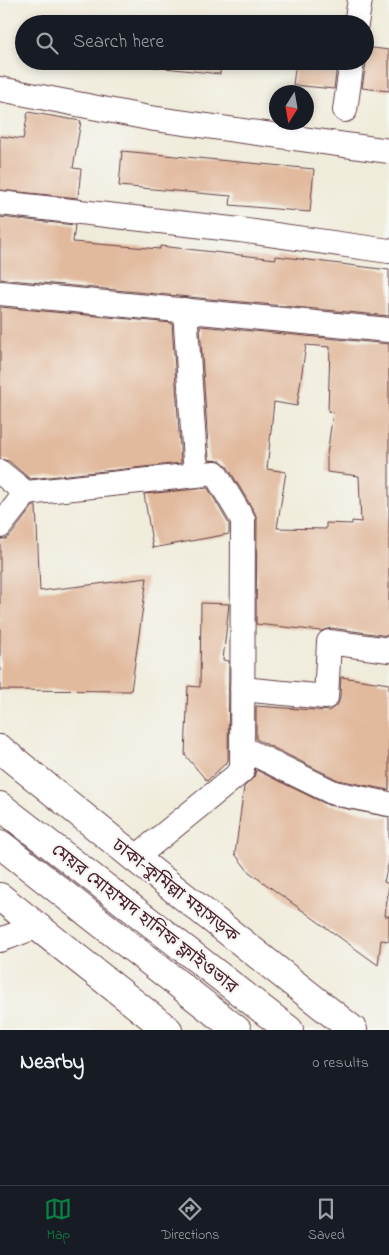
<!DOCTYPE html>
<meta charset="utf-8">
<style>
:root{--surface:#171b24;--page:#20242c;--text:#f1f3f6;--muted:#9ea1a6;--line:#363941;--accent:#0b8043}
body{margin:0;font-family:"Indie Flower","Noto Sans Bengali",sans-serif;background:var(--page);color:var(--text)}
.compass{position:absolute;left:269px;top:85px;width:45px;height:45px;border-radius:50%;background:var(--surface);box-shadow:0 2px 8px #0003;rotate:191deg}
.list{margin:0;padding:0;list-style:none}
h2{display:flex;justify-content:space-between;align-items:center;height:65px;margin:0;padding:0 20px;font-size:21px}
h2 small{font-size:16px;font-weight:400;color:var(--muted)}
.icon{flex:none;width:28px;height:28px;fill:none;stroke:currentColor;stroke-width:2;stroke-linecap:round;stroke-linejoin:round}
.map{position:relative;flex:none;width:389px;height:1030px;overflow:hidden}
.search{position:absolute;background:var(--surface);box-shadow:0 2px 8px #0003;left:15px;right:15px;top:15px;height:55px;display:flex;align-items:center;gap:12px;box-sizing:border-box;padding:0 18px;border-radius:28px;color:var(--muted);font-size:19px}
.sheet{height:155px;background:var(--surface)}
nav{display:flex;justify-content:space-around;align-items:center;box-sizing:border-box;height:70px;border-top:1px solid var(--line);background:var(--surface);font-size:14px;color:var(--muted)}
nav a{display:grid;justify-items:center;gap:2px}
nav .on{color:var(--accent)}
.map>svg:first-child{display:block}
.building{fill:#e1b99d;fill-rule:evenodd}
.lines{fill:none;stroke-linecap:round;stroke-linejoin:round}
.minor-casing{stroke:#633e45;stroke-width:26}
.primary-casing{stroke:#633e45;stroke-width:30}
.motorway-casing{stroke:#633e45;stroke-width:30}
.minor{stroke:#fff;stroke-width:24}
.primary{stroke:#fff;stroke-width:28}
.motorway{stroke:#fff;stroke-width:28}
.labels{text-anchor:middle;stroke-width:4.5;stroke-linejoin:round;paint-order:stroke}
.street-label{font-size:18px;fill:#4a1f2b;stroke:#f6f6f2}
</style>
<div class="map">
<svg width="389" height="1030" viewBox="0 0 389 1030">
<rect width="100%" height="100%" fill="#f6f6f2"/>
<filter id="ink" filterUnits="userSpaceOnUse"><feTurbulence type="fractalNoise" baseFrequency=".02" numOctaves="2"/><feDisplacementMap in="SourceGraphic" scale="10" xChannelSelector="R" yChannelSelector="G"/><feConvolveMatrix kernelMatrix="1 2 1 2 8 2 1 2 1" color-interpolation-filters="sRGB"/></filter>
<filter id="wash" filterUnits="userSpaceOnUse"><feTurbulence type="fractalNoise" baseFrequency=".0096" numOctaves="4" result="noise"/><feDisplacementMap in="SourceGraphic" scale="20" xChannelSelector="R" yChannelSelector="G"/><feGaussianBlur stdDeviation="1.12" result="paint"/><feColorMatrix in="noise" values="0 0 0 0 0 0 0 0 0 0 0 0 0 0 0 0 0 1.4 0 .05"/><feComposite in="paint" operator="in"/></filter>
<g filter="url(#wash)">
<rect width="100%" height="100%" fill="#f0ecdb"/>
<g id="blocks">
<!-- building -->
<path class="building" d="M 365,47 L 389,50 L 389,91 L 362,88 L 366,63 Z
M 129,61 L 221,61 L 220,74 L 128,64 Z
M 296,62 L 337,66 L 334,89 L 293,85 Z
M 28,112 L 81,121 L 73,168 L 81,169 L 78,198 L 0,190 L 0,136 L 23,139 Z
M 122,151 L 314,169 L 310,212 L 230,205 L 231,196 L 119,186 Z
M 0,217 L 75,225 L 73,242 L 160,249 L 160,246 L 276,259 L 276,256 L 389,270 L 389,316 L 0,279 Z
M 0,307 L 172,323 L 181,463 L 30,479 L 9,461 L 0,459 Z
M 200,326 L 389,344 L 389,636 L 331,628 L 321,631 L 256,624 L 257,520 L 255,513 L 227,466 L 221,461 L 209,460 ZM 306,345 L 330,347 L 328,411 L 333,412 L 327,455 L 327,472 L 359,476 L 361,522 L 352,521 L 352,524 L 326,523 L 326,529 L 277,528 L 286,472 L 267,469 L 274,402 L 297,406 Z
M 208,488 L 229,524 L 229,534 L 153,548 L 144,494 Z
M 33,506 L 36,506 L 40,591 L 147,578 L 131,691 L 0,690 L 0,539 L 6,539 L 11,535 Z
M 201,603 L 229,604 L 223,660 L 229,661 L 228,761 L 207,781 L 185,755 L 188,686 L 200,687 Z
M 341,677 L 389,684 L 389,790 L 338,780 L 256,739 L 256,706 L 329,711 L 338,704 L 340,698 Z
M 256,770 L 328,805 L 389,817 L 389,861 L 384,882 L 389,884 L 385,916 L 389,916 L 389,941 L 381,940 L 378,965 L 249,872 L 235,854 L 244,787 L 254,777 Z"/>
</g>
</g>
<g filter="url(#ink)">
<use href="#blocks" fill-opacity="0" stroke="#633e45" stroke-width="1"/>
<g class="lines">
<defs>
<path id="minor" d="M 356,24 L 360,0
M 0,89 L 149,118 L 389,151
M 345,110 L 352,61
M 0,203 L 240,230 L 389,251
M 0,293 L 389,330
M 185,310 L 196,475
M 0,472 L 26,493 L 215,473 L 243,520 L 242,771 L 135,858
M 0,526 L 26,493
M 242,689 L 326,697 L 329,642 L 389,650
M 242,748 L 334,793 L 389,804
M 0,940 L 38,926"/>
<path id="primary" d="M 0,749 L 135,858 L 353,1030
M 0,897 L 168,1030"/>
<path id="motorway" d="M 0,806 L 289,1030
M 0,844 L 237,1030"/>
</defs>
<!-- minor casing -->
<use href="#minor" class="minor-casing"/>
<!-- primary casing -->
<use href="#primary" class="primary-casing"/>
<!-- motorway casing -->
<use href="#motorway" class="motorway-casing"/>
<!-- minor -->
<use href="#minor" class="minor"/>
<!-- primary -->
<use href="#primary" class="primary"/>
<!-- motorway -->
<use href="#motorway" class="motorway"/>
</g>
</g>
<g class="labels">
<!-- street labels -->
<g class="street-label">
<text transform="translate(176 890) rotate(38)" y="6">ঢাকা–কুমিল্লা মহাসড়ক</text>
<text transform="translate(145 918) rotate(38)" y="6">মেয়র মোহাম্মদ হানিফ ফ্লাইওভার</text>
</g>
</g>
</svg>
<svg class="compass" viewBox="-18 -18 36 36"><path d="M0-13l5 13h-10z" fill="#e53935"/><path d="M0 13l5-13h-10z" fill="#9ea1a6"/></svg>
<div class="search"><svg class="icon" aria-label="search" viewBox="0 0 24 24"><circle cx="10" cy="10" r="6"/><path d="M15 15l6 6"/></svg>Search here</div>
</div>
<section class="sheet">
<h2>Nearby<small>0 results</small></h2>
<ul class="list">
</ul>
</section>
<nav>
<a class="on"><svg class="icon" aria-label="map" viewBox="0 0 24 24"><path d="M3 6l6-2 6 2 6-2v14l-6 2-6-2-6 2zM9 4v14M15 6v14"/></svg>Map</a>
<a><svg class="icon" aria-label="directions" viewBox="0 0 24 24"><path d="M12 3l9 9-9 9-9-9zM9 14v-3h6M13 9l2 2-2 2"/></svg>Directions</a>
<a><svg class="icon" aria-label="saved" viewBox="0 0 24 24"><path d="M7 4h10v16l-5-4-5 4z"/></svg>Saved</a>
</nav>
